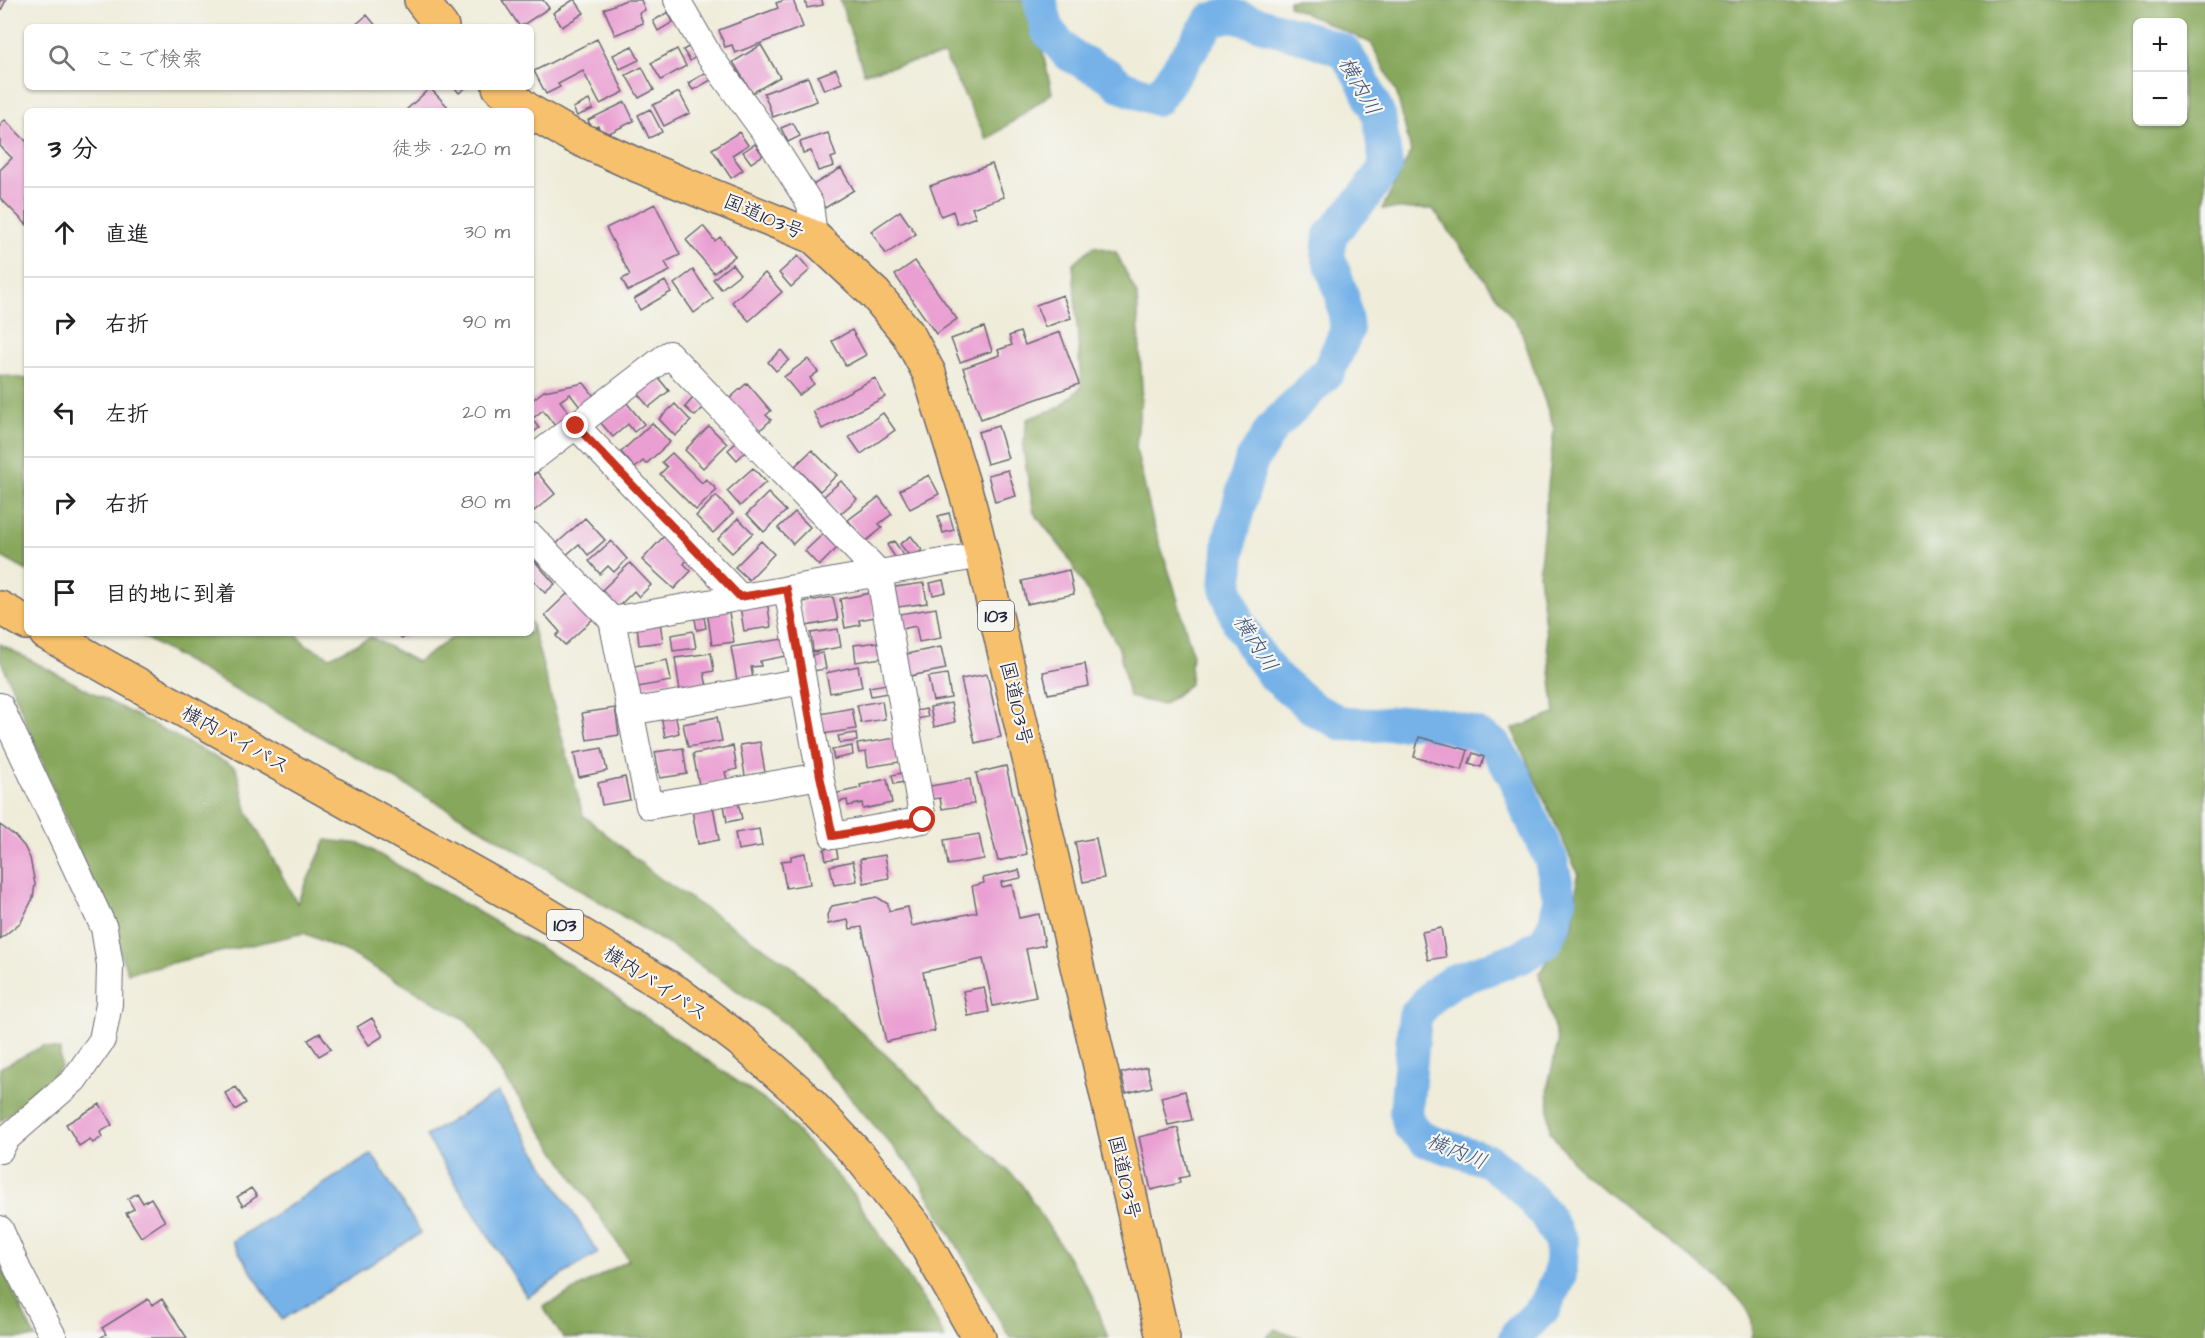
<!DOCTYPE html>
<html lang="ja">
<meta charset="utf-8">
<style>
:root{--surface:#fff;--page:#f2f2f2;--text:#202124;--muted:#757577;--line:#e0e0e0}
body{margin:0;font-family:"Architects Daughter","Klee One",sans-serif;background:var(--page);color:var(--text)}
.controls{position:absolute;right:18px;top:18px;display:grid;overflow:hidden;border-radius:9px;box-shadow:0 2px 4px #0004}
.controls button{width:54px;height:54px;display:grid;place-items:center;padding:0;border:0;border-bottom:2px solid var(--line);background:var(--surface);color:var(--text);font:30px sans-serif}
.stop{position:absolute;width:18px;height:18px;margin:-14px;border:4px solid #c8321e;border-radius:50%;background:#fff}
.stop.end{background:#c8321e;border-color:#fff;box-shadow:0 2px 6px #0008}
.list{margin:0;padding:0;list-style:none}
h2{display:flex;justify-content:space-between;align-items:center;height:78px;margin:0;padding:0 24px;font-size:26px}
h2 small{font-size:20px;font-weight:400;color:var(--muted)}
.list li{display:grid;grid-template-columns:39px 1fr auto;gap:18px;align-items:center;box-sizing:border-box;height:90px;padding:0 24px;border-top:2px solid var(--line)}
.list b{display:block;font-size:22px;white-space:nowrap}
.list em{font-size:20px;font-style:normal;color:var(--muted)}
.icon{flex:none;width:33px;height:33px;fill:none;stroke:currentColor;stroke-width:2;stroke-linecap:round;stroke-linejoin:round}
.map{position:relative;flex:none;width:2205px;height:1338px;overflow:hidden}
.search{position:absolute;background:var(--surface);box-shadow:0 2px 4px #0004;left:24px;top:24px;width:510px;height:66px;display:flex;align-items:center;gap:15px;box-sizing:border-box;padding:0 21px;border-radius:9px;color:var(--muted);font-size:22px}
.panel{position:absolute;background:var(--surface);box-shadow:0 2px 4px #0004;left:24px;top:108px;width:510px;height:528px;border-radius:9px}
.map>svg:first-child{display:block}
.forest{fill:#87a75b;stroke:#54644b;stroke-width:1.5;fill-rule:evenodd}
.water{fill:#76b2e8;stroke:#4c6a92;stroke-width:1.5}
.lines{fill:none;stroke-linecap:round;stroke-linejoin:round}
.river{stroke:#76b2e8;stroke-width:34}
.building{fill:#ea9fd2}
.minor-casing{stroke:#6a6972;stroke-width:28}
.highway-casing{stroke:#6a6972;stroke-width:36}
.minor{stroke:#fff;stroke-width:26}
.highway{stroke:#f7c06c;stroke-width:33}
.route{stroke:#c8321e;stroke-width:8}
.labels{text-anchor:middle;stroke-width:4.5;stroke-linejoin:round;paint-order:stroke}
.shield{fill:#f6f6f2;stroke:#626272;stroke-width:1.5}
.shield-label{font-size:18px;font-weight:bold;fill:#22223b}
.street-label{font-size:20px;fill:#22223b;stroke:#f6f6f2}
.water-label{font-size:21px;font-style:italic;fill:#3f5478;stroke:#f6f6f2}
</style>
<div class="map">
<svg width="2205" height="1338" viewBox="0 0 2205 1338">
<rect width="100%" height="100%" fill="#f6f6f2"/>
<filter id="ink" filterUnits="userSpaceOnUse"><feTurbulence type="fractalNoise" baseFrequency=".0167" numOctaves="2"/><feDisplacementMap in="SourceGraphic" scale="12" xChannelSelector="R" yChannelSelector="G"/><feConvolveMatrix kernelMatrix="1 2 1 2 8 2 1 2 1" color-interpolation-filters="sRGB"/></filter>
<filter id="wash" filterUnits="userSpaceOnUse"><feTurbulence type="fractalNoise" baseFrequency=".008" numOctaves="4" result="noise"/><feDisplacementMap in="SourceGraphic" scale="24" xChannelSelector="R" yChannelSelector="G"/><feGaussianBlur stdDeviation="1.35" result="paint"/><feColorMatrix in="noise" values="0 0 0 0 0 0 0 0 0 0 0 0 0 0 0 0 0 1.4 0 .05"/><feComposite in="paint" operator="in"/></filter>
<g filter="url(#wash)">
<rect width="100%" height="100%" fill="#efecd9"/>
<!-- forest -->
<path class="forest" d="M 840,0 L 1031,0 L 1052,93 L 987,140 L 944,55 L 864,73 Z
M 1289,0 L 2205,0 L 2205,1338 L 1751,1338 C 1757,1315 1743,1303 1729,1288 L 1581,1172 L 1550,1132 L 1548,1085 L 1558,1042 L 1539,973 L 1573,927 L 1578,874 L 1512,729 L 1555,714 L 1539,574 L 1554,429 L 1521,330 L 1433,209 L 1382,209 L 1411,152 L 1397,94 L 1371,43 L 1289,6 ZM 2138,22 L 2182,22 L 2182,122 L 2138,122 Z
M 1094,246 L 1116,252 L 1137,295 L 1142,388 L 1136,449 L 1153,523 L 1174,587 L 1192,652 L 1190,684 L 1163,705 L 1129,697 L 1119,648 L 1066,554 L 1034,513 L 1023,449 L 1027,419 L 1060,407 L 1081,387 L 1073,263 Z
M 0,375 L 27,379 L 27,571 L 0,556 Z
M 531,622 L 583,815 L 658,877 L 793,967 L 1020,1182 L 1093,1296 L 1108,1338 L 1010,1338 L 914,1171 L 786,1024 L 674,948 L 464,818 L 136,633 L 296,633 L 305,644 L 330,657 L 371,637 L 417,662 L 459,633 L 531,633 Z
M 0,644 L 236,768 L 248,813 L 297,903 L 326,840 L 361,844 L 570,965 L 777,1109 L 850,1190 L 934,1316 L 945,1338 L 563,1338 L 543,1307 L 629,1260 L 466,1020 L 347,952 L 304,933 L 128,973 L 0,658 Z
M 43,1046 L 60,1050 L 61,1068 L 0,1122 L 0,1068 Z
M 0,1264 L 32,1332 L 36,1338 L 0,1338 Z
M 1275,1329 L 1302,1338 L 1266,1338 Z"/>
<!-- water -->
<path class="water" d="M 498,1092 L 598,1253 L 527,1297 L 426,1136 Z
M 372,1154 L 421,1233 L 282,1320 L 232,1241 Z"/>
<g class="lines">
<!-- river -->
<path class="river" d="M 1040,0 L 1048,31 L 1068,54 L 1110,76 L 1121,86 L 1157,99 L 1211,20 L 1230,15 L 1307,38 L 1344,51 L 1361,78 L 1379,116 L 1386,166 L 1364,197 L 1330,235 L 1328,256 L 1342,295 L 1347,330 L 1328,372 L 1273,427 L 1251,462 L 1230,538 L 1226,588 L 1238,621 L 1253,647 L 1273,675 L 1315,710 L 1343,724 L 1376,725 L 1417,721 L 1448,726 L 1475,734 L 1495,745 L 1515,777 L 1527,810 L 1551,860 L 1560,900 L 1555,923 L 1545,942 L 1521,957 L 1453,981 L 1434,994 L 1415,1016 L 1406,1112 L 1410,1127 L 1425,1140 L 1489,1161 L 1521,1187 L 1546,1215 L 1562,1244 L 1560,1275 L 1544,1308 L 1517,1334 L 1515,1338"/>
</g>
<g id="blocks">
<!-- building -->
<path class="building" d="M 0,0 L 6,0 L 0,12 Z
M 502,0 L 543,0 L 549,8 L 520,27 Z
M 573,0 L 575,0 L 584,13 L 562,27 L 553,13 Z
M 626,0 L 641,0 L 645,10 L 639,13 L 643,23 L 615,35 L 604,9 Z
M 785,0 L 793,0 L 803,27 L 735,53 L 732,45 L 725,47 L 719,30 L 778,8 L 776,3 Z
M 805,0 L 822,0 L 823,5 L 807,8 Z
M 668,12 L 673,22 L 658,31 L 653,21 Z
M 367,15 L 377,27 L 353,27 Z
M 597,39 L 624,92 L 600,104 L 583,71 L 558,84 L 560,87 L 546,94 L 534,71 Z
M 692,45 L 698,55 L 690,61 L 683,50 Z
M 761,45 L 780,77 L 752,93 L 733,62 Z
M 632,46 L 639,60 L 620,69 L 613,55 Z
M 677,49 L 686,66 L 661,80 L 651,63 Z
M 642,67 L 654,90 L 639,98 L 626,75 Z
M 836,69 L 842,83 L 824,90 L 818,76 Z
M 707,72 L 711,80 L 693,90 L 688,83 Z
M 808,77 L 817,101 L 773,117 L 764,93 Z
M 454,87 L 467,87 L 459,93 Z
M 430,88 L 448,107 L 444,111 L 405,111 Z
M 679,92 L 690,113 L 664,126 L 653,105 Z
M 589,100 L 593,109 L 577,116 L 573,108 Z
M 625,102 L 634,121 L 603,136 L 598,126 L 592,129 L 588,120 Z
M 650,109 L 662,132 L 649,138 L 638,115 Z
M 5,120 L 27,142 L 27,225 L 0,198 L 0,170 L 12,158 L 0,146 L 0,124 Z
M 793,123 L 800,136 L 788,142 L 781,128 Z
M 739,132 L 748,145 L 732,155 L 743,170 L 731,178 L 712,149 Z
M 828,133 L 836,156 L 831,158 L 834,166 L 818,171 L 811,151 L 803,153 L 800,142 Z
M 755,144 L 763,155 L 751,163 L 743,152 Z
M 992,164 L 1004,197 L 972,208 L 976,217 L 957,224 L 953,211 L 941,216 L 930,186 Z
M 841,168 L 854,190 L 825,208 L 811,186 Z
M 655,204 L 680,255 L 665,262 L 670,271 L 628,291 L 622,279 L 630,275 L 606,228 Z
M 900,211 L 916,234 L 886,254 L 871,231 Z
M 703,226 L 715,241 L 720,237 L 735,256 L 714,273 L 686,240 Z
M 798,256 L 810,270 L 791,287 L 779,273 Z
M 915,261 L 957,319 L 936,334 L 895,275 Z
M 732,264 L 740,274 L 721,289 L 713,279 Z
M 693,270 L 713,299 L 694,313 L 674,284 Z
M 765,273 L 782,292 L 749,321 L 732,302 Z
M 665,281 L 671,292 L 640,310 L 634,299 Z
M 1063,295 L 1071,318 L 1045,327 L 1036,305 Z
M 984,327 L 992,351 L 960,362 L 951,339 Z
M 852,330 L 866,355 L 846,366 L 832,341 Z
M 1020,332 L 1025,345 L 1060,332 L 1079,384 L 981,419 L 963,368 L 1000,355 L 998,350 L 1012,345 L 1009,336 Z
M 781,350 L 789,360 L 776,371 L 768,362 Z
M 808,359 L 818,372 L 810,378 L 814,384 L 799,395 L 784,377 Z
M 656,375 L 669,391 L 649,407 L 636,392 Z
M 875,378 L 885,397 L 822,429 L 813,411 Z
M 584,383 L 594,396 L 580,407 L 570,394 L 560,401 L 570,414 L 555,426 L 543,410 L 532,419 L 539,428 L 531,434 L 531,401 L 544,391 Z
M 747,383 L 771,411 L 766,415 L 771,420 L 758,432 L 729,399 Z
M 694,397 L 705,406 L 695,416 L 685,407 Z
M 626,402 L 644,424 L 634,432 L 628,424 L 613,437 L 601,423 Z
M 675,404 L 691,421 L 675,436 L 659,419 Z
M 883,413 L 895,430 L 861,454 L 849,437 Z
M 652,423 L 670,442 L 646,464 L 643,461 L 635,468 L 621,452 Z
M 709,426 L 727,444 L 703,468 L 685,450 Z
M 998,426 L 1008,458 L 987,464 L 978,432 Z
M 739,440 L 748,449 L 737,460 L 728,450 Z
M 812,450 L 837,475 L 820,491 L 795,466 Z
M 672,453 L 702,483 L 706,479 L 717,490 L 696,510 L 660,474 L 667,467 L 662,462 Z
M 753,468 L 766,482 L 740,506 L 727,491 Z
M 1008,470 L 1016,496 L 995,502 L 988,475 Z
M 537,472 L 555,494 L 534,511 L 531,507 L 531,477 Z
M 929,475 L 939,494 L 910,509 L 900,490 Z
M 841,481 L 857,499 L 839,515 L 823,497 Z
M 768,493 L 786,511 L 764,532 L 747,514 Z
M 716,496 L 733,513 L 713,533 L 696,516 Z
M 879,497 L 892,514 L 879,524 L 882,528 L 865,542 L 848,520 Z
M 795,512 L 810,527 L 793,544 L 778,528 Z
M 949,513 L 954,530 L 943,533 L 938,516 Z
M 585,518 L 605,540 L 588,555 L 579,544 L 564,557 L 554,546 Z
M 738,518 L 753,533 L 732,553 L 718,539 Z
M 823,534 L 837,548 L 819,566 L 805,551 Z
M 664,536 L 688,558 L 684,564 L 691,571 L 674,589 L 642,560 Z
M 911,536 L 922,550 L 911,558 L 900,544 Z
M 611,541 L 627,559 L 614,572 L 608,566 L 600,574 L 589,561 Z
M 761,541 L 774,554 L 749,580 L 735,567 Z
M 894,541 L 904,556 L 897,560 L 887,545 Z
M 531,557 L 555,584 L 545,593 L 531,578 Z
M 630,563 L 651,585 L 639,597 L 634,591 L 617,608 L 601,591 Z
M 1069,570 L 1074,594 L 1027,604 L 1022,581 Z
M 943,580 L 946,592 L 933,595 L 930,583 Z
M 924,583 L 927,603 L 898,607 L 895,587 Z
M 568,593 L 593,619 L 565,645 L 556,636 L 560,632 L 545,615 Z
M 871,593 L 875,617 L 859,620 L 860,625 L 845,628 L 840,599 Z
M 833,597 L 838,620 L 806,626 L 802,602 Z
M 767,601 L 771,627 L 744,631 L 740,606 Z
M 728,607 L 734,642 L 712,645 L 707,611 Z
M 936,608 L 941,638 L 919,642 L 916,626 L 902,629 L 899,614 Z
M 703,612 L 706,628 L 697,630 L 694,614 Z
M 660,622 L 663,642 L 639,645 L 637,625 Z
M 838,629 L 841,647 L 813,652 L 811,633 Z
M 693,631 L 696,648 L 673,651 L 671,635 Z
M 397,633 L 410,633 L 402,639 Z
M 783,639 L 786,656 L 760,661 L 761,666 L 751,667 L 753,679 L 737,681 L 731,647 Z
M 879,642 L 882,658 L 856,662 L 854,645 Z
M 941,647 L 946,669 L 910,676 L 906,654 Z
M 711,653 L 714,671 L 704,673 L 707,686 L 680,691 L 675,658 Z
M 823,653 L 826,669 L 813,671 L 810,655 Z
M 667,660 L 671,681 L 638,687 L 634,666 Z
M 1085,664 L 1089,686 L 1048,694 L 1043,672 Z
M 858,666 L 862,687 L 830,693 L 826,673 Z
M 947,674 L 951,698 L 933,701 L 928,677 Z
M 987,674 L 1001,737 L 975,743 L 961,679 Z
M 886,684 L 888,693 L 871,696 L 869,687 Z
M 882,701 L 885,719 L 861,723 L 857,705 Z
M 951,703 L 955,722 L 934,727 L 930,707 Z
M 615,708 L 619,735 L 587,740 L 582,713 Z
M 852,708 L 856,729 L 823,734 L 820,714 Z
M 926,709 L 928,717 L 916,719 L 915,711 Z
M 675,713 L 679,733 L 665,737 L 661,716 Z
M 717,717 L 722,741 L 688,747 L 683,724 Z
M 856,733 L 857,741 L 840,743 L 838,736 Z
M 1419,737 L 1468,750 L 1462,770 L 1414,757 Z
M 896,738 L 900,762 L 868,767 L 866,752 L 859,753 L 857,744 Z
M 760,742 L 765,773 L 745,776 L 740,745 Z
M 733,746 L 737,769 L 725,772 L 727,780 L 699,785 L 693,754 Z
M 852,746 L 853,755 L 834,759 L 832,750 Z
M 602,748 L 607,771 L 579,777 L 574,753 Z
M 683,748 L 687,774 L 660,778 L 655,752 Z
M 1473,753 L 1484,757 L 1481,767 L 1469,763 Z
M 1006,766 L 1027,854 L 998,861 L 976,773 Z
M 902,773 L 904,782 L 894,784 L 892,775 Z
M 625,777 L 630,800 L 602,805 L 598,783 Z
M 887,779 L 892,803 L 863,809 L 862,803 L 848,806 L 847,800 L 834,803 L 833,794 L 861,788 L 860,785 Z
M 970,779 L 974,804 L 942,809 L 940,798 L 932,799 L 930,786 Z
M 738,802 L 742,819 L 727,822 L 724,805 Z
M 713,806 L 719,840 L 698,844 L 692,810 Z
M 0,825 L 15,836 L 24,846 L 30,858 L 35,884 L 33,898 L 21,922 L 0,939 Z
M 759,829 L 762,846 L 738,850 L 735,833 Z
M 979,834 L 984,859 L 948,865 L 944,840 Z
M 1096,838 L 1104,878 L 1083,882 L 1075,842 Z
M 836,847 L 838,858 L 826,860 L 824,849 Z
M 805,853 L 810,884 L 786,888 L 781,861 L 791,860 L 791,856 Z
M 885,855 L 889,878 L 864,883 L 860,859 Z
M 853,861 L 857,881 L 834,885 L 830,866 Z
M 1019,870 L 1021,878 L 1001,882 L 1002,887 L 1012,885 L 1019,918 L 1039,914 L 1045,945 L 1026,949 L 1036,997 L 993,1006 L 983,959 L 923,972 L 935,1031 L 886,1042 L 862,927 L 850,929 L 848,920 L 828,924 L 827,915 L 832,906 L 877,897 L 888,904 L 889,911 L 908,907 L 912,926 L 977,912 L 972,886 L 984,883 L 983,878 Z
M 1441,928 L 1446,957 L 1428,960 L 1422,932 Z
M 984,987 L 989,1012 L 968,1016 L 963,991 Z
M 372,1018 L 383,1036 L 369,1045 L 357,1027 Z
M 320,1033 L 331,1049 L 319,1056 L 308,1040 Z
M 1147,1067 L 1152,1087 L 1126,1093 L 1121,1073 Z
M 236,1087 L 246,1103 L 235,1110 L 225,1093 Z
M 1185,1091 L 1192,1120 L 1168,1125 L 1161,1097 Z
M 100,1104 L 112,1125 L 100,1132 L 102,1137 L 93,1143 L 90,1139 L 79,1146 L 66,1124 Z
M 1178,1128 L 1189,1176 L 1179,1178 L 1180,1183 L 1151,1190 L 1139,1137 Z
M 251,1188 L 257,1196 L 243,1206 L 237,1197 Z
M 137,1193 L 143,1203 L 151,1198 L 165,1221 L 141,1237 L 126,1213 L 134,1209 L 128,1199 Z
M 148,1299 L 152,1305 L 162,1299 L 187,1338 L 100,1338 L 106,1334 L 102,1328 Z"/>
</g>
</g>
<g filter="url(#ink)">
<use href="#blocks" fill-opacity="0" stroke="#6a6972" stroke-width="1.5"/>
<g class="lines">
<defs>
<path id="minor" d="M 677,0 L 708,54 L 766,134 L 810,204 L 814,237
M 576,426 L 740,597
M 531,460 L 669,354 L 879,573 L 923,820 L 833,836 L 820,776 L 649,806 L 612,620 L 531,536
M 787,589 L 820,776
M 612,620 L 982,555
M 0,706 L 104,928 L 110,965 L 109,1004 L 102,1040 L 74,1080 L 6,1139 L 0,1150
M 630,712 L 803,681
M 0,1229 L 18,1270 L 54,1338"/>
<path id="highway" d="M 421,0 L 442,27
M 499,87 L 529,111
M 531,112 L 571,135 L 639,166 L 814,237 L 875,294 L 908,334 L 929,373 L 969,503 L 982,555 L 1163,1338
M 0,608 L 27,623
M 46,633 L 543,912 L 678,993 L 741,1041 L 799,1092 L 862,1159 L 917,1229 L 979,1338"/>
</defs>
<!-- minor casing -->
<use href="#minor" class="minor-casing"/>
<!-- highway casing -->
<use href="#highway" class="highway-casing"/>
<!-- minor -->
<use href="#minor" class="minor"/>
<!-- highway -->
<use href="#highway" class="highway"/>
</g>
</g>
<g class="lines" filter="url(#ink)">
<!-- route -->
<path class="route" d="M 576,426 L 740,597 L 787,589 L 820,776 L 833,836 L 923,820"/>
</g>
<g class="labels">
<!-- shield labels -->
<g class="shield">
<rect x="978" y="601" width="36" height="30" rx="4.5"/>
<rect x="547" y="910" width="36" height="30" rx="4.5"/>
</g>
<g class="shield-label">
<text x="996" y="622">103</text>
<text x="565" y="931">103</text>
</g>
<!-- street labels -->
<g class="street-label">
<text transform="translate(764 216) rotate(23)" y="7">国道103号</text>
<text transform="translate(1017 703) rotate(77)" y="7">国道103号</text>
<text transform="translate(236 739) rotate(29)" y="7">横内バイパス</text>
<text transform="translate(656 983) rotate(33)" y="7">横内バイパス</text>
<text transform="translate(1125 1177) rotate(77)" y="7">国道103号</text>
</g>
<!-- water labels -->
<g class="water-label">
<text transform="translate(1360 86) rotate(61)" y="7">横内川</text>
<text transform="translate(1256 643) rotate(58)" y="7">横内川</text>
<text transform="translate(1457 1151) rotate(22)" y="7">横内川</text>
</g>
</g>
</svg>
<div class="controls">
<button>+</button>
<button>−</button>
</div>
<div class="stop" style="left:923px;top:820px"></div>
<div class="stop end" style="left:576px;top:426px"></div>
<div class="search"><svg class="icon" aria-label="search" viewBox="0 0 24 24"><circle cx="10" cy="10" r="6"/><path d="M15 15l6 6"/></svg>ここで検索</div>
<section class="panel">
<h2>3 分<small>徒歩 · 220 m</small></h2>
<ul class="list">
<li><svg class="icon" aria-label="ahead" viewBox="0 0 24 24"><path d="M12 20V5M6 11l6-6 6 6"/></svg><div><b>直進</b></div><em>30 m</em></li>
<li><svg class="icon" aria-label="right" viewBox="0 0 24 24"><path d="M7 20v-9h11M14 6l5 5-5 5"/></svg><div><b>右折</b></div><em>90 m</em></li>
<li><svg class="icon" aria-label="left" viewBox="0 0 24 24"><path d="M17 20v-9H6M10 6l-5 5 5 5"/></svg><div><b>左折</b></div><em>20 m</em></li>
<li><svg class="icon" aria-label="right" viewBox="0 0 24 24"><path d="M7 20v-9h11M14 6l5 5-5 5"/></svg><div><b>右折</b></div><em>80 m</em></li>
<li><svg class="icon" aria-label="arrive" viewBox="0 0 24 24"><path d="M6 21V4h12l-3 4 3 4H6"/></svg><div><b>目的地に到着</b></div></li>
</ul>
</section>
</div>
